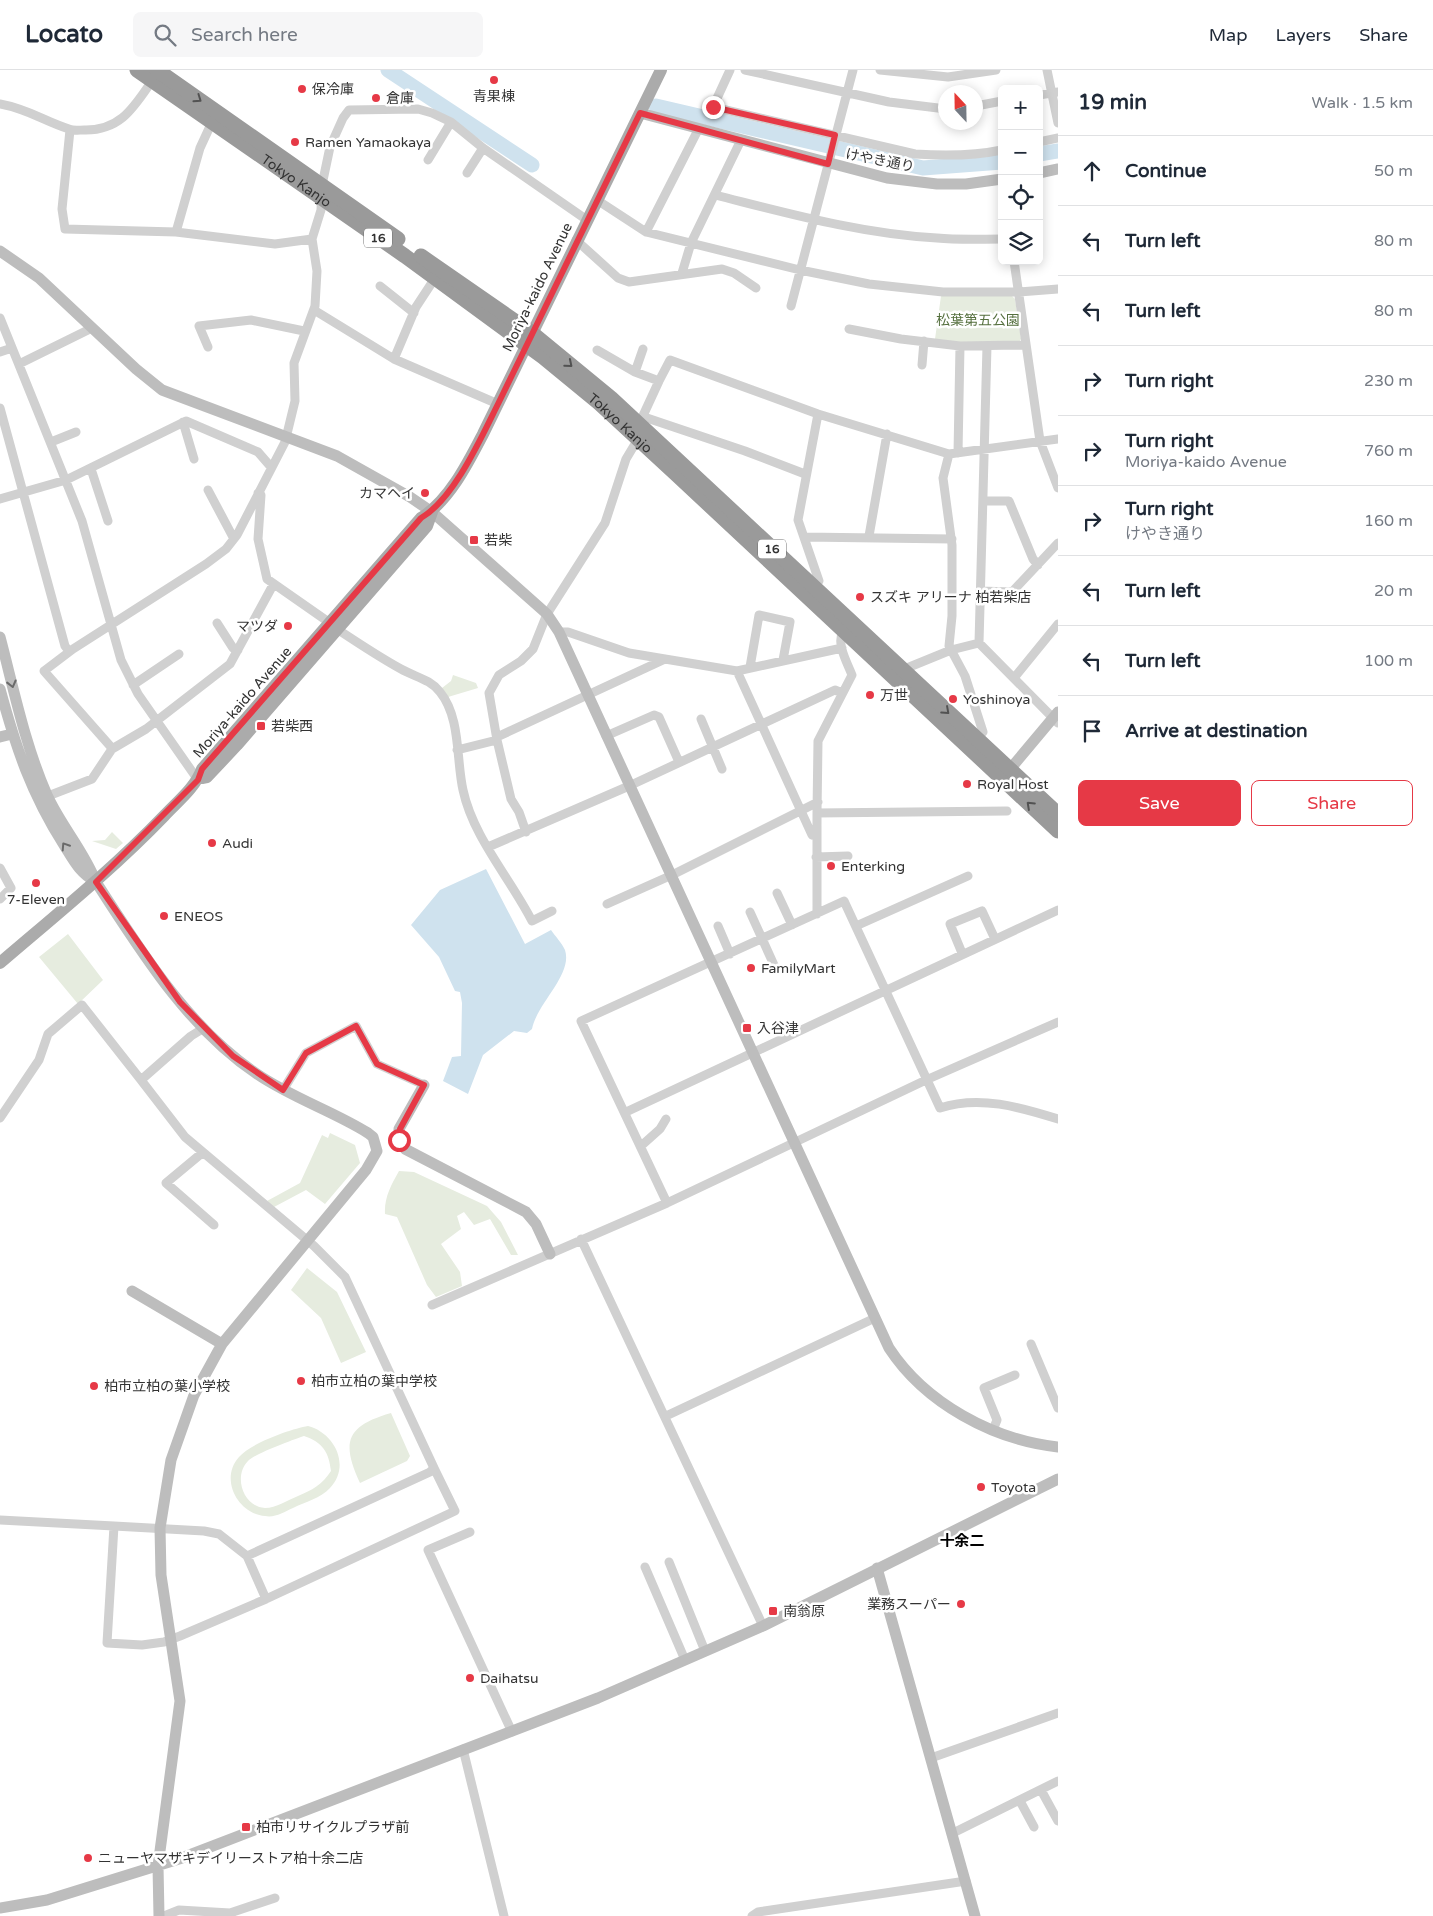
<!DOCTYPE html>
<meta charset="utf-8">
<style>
:root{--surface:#fff;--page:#f6f6f7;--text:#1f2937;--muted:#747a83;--line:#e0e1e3;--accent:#e63946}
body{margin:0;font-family:"Varela Round","Noto Sans JP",sans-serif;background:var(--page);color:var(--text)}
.controls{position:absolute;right:15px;top:15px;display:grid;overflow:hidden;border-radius:8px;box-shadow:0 2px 12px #0003}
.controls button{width:45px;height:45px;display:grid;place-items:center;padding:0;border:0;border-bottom:1px solid var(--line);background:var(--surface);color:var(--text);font:25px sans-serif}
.compass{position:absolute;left:938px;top:15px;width:45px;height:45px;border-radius:50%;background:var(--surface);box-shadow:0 2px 12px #0003;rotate:338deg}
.stop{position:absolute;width:15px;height:15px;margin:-11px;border:4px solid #e63946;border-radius:50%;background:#fff}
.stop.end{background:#e63946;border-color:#fff;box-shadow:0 1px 5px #0008}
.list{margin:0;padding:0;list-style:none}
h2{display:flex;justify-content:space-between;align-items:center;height:65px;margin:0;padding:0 20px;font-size:21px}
h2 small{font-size:16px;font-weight:400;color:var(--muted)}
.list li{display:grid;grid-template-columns:32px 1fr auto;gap:15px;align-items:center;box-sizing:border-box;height:70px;padding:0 20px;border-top:1px solid var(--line)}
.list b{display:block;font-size:19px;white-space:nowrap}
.list p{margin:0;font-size:16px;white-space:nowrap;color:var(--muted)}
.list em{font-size:16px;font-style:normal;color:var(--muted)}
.actions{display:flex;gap:10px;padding:15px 20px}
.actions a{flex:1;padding:11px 0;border:1px solid var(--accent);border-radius:8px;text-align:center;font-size:18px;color:var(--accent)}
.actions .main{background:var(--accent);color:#fff}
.icon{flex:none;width:28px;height:28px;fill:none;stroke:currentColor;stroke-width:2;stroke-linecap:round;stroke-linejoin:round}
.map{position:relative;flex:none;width:1058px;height:1846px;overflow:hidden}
header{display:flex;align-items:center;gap:30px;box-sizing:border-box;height:70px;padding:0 25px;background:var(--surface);border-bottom:1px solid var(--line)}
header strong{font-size:24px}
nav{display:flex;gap:28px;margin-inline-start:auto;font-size:18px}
.search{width:350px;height:45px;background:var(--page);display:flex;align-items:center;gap:12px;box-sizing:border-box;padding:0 18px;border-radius:8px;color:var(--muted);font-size:19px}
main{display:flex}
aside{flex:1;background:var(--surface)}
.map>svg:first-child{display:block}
.green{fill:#e6ecdf;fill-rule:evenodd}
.water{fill:#cfe2ee}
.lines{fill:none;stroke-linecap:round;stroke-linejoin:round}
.river{stroke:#cfe2ee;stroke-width:15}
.street{stroke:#d0d0d0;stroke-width:9}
.secondary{stroke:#bdbdbd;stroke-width:11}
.primary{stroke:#ababab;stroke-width:12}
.highway{stroke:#9a9a9a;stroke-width:15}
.oneway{stroke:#525252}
.oneway2{stroke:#6a6a6a}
.route{stroke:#e63946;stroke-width:6}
.poi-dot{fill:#e63946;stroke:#fff;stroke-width:2}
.labels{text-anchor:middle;stroke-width:5;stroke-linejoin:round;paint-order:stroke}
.shield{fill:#fff;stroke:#707070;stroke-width:1}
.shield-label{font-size:12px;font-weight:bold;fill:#333}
.poi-label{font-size:14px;fill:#333;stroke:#fff;text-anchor:start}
.street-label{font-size:14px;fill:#333;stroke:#fff}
.park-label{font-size:14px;fill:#56703f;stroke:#fff}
.neighbourhood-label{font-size:15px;font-weight:bold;fill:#000;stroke:#fff}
</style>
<header>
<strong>Locato</strong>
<div class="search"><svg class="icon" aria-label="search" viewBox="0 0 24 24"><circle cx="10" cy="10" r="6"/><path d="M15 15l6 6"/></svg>Search here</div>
<nav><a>Map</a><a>Layers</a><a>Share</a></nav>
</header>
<main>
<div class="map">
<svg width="1058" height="1846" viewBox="0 0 1058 1846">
<rect width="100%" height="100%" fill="#fff"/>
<!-- green -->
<path class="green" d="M 941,226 L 1012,226 L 1015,229 L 1021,269 L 1019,272 L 957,273 L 935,269 Z
M 453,605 L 476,613 L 478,618 L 448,627 L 442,618 L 451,611 Z
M 112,762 L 123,773 L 116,779 L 92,771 L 105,770 Z
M 68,864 L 103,910 L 78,934 L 39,887 Z
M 330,1063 L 355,1075 L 360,1093 L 325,1134 L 306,1120 L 274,1137 L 267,1131 L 300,1113 L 322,1065 L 328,1068 Z
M 399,1101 L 414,1102 L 487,1136 L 501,1152 L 518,1185 L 511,1185 L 490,1149 L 474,1155 L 464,1142 L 457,1146 L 461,1159 L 441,1174 L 460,1202 L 462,1216 L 436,1227 L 427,1215 L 397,1147 L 385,1144 C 384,1128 391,1115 399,1101 Z
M 307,1198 L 337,1222 L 366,1282 L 341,1293 L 321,1248 L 291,1220 Z
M 391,1343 L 410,1386 L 407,1391 L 360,1413 C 341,1372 346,1356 391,1343 Z
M 308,1356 C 335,1363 351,1396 330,1418 C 321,1428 305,1432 293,1438 C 284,1442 275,1448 265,1446 C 238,1444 219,1409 239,1387 C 251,1373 291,1359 308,1356 ZM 304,1366 C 323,1372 329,1383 331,1401 C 322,1415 312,1420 298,1426 C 288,1430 276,1438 265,1438 C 243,1437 233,1406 248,1391 C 254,1384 295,1369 304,1366 Z"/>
<!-- water -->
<path class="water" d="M 486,799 L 525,874 L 551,860 C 555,866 562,873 565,880 C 573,905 537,933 532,959 L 527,963 L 514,961 L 483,985 L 468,1024 L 443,1011 L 452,987 L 461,986 L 462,933 L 460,922 L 455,921 L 439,887 L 411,855 L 440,820 Z"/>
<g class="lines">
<!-- river -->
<path class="river" d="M 388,0 L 532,95
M 656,36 L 923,98 L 1002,92
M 1039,84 L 1058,81"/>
<!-- street -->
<path class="street" d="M 730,0 L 713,37 L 915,84 C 944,86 973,86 1002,80
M 745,0 L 889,32 L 946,39
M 880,0 L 948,7 L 996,0
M 1047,0 L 1058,53
M 1039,25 L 1058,22
M 0,34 C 28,39 44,51 69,59 C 73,61 79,60 84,60 C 122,61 135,35 154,8
M 976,36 L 1002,31
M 70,60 L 62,139 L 65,159 L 176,162 L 275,174 L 312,169
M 1039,72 L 1058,68
M 428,90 L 451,52
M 467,103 L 483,78
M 715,125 C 787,143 861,164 937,168 C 958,170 980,169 1002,169
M 597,130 L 646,162 L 800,200 L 869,214 L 943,222 L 1019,222 L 1058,219
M 176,162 L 200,78 L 212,52
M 646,162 L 698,60
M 576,170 L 618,208 L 629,212 L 722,199 L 734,203 L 756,218
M 1014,191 L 1040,371 L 1058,418
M 682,203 L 691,173 L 741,70
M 380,216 L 414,243
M 791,236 L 853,0
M 314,240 L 394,289 L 498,334
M 0,248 L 82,451 L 121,590 L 138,624 L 198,710
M 849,259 L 901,269 L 960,276 L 1026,275
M 987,276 L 979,573 L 1058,653
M 208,277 L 199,256 L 251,250 L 304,261
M 597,280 L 635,302 L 659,311 L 670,290 L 818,344 L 949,384 L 1058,369
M 0,282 L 12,278
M 394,289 L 416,237 L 435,208
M 19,294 L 88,260 L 91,256
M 922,295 L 924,271
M 635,302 L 643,279
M 0,338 L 65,576 L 69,581
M 644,347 L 745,381 L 805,404
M 641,350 L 659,311
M 183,352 L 194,389
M 51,372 L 76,362
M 958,383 L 960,276
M 949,384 L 943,408 L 952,475 L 952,546 L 949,576 L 965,606 L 983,662 L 977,668
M 91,399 L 108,451
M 208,420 L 234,469
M 258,423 L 261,425 L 258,469 L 267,509 L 330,553
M 0,429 L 66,410 L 186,351 L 258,382 L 271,397
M 983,431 L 1009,431 L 1033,489 L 1038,495
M 869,466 L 887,364
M 804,467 L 952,469
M 814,518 L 819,511 L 798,450 L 818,344
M 980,521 L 1012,522 L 1058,473
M 217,553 L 233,578 L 238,580
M 337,559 C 358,573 379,587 401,599 C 415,607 430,609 440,622 C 461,648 456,689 463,720 C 473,767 510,808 532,851 L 552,841
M 843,561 C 836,574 847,592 852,605 L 818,671 L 817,743 L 1007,741
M 559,562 L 568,562 L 629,583 L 737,601 L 842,578
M 750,597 L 759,545 L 790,552 L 783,590
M 902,600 L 951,580 L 979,573
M 737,601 L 812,765 L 817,766
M 1014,608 L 1058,554
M 133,615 L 179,584
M 701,649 L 722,699
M 606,666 L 654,645 L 659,647 L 679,692
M 497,667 L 663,590
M 111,677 L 44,601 L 73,579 L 206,494 L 226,479 L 237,465 L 285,372 L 295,331 L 294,293 L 315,236 L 317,201 L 312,169 L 321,140 L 322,115 L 330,77 L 343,48 L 349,40 L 418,39 L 432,43 L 451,52 L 483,78 L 587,150
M 457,680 L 497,670
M 48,726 L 92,709 L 112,679 L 146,659 L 230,594 L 273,515
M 526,762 L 519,742 L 511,729 L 497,670 L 489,623 L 499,605 L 521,591 L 533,579 L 547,544 L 605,453 L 626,389 L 638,369
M 488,777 L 629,716 L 835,620 L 842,623
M 816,787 L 848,786
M 0,798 L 11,818 L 0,829
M 777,823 L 792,855
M 607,834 L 672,805 L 818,732
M 750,842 L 774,895
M 817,844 L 817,743
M 718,856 L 730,884
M 856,856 L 968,806
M 962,883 L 950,854 L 982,841 L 995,869
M 283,1020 L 306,983 L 356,956 L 377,994 L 424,1015
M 626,1042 L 1058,840
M 0,1048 L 39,990 L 48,964 L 82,935 L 141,1010
M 641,1076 L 660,1059 L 666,1049
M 202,1083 L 166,1113 L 214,1155
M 667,1133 L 581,951 L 844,831 L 940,1038 C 979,1025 1020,1037 1058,1049
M 581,1169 L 763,1556
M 432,1235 L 667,1133 L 926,1010 L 1058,952
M 1031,1274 L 1058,1338
M 666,1346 L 875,1248
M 993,1360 L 997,1350 L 984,1318 L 1015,1305
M 0,1450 L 114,1456 L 107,1573 L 142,1575 L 164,1572 L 180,1566 L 266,1529 L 455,1441 L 434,1398
M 114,1456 L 204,1461 L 219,1464 L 247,1486 L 430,1402 L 434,1398 L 345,1207 L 314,1176 L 185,1067 L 141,1010 L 191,966 L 204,958
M 470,1462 L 428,1480 L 512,1662
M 247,1486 L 266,1529
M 669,1492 L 705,1581
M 645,1497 L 685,1590
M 463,1679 L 504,1846
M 931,1688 L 1058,1643
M 1041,1720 L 1058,1751
M 1020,1731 L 1034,1757
M 953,1763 L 1058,1711
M 164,1846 L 179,1840 L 230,1843 L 275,1828
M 752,1846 L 758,1842 L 966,1811"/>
<!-- secondary -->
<path class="secondary" d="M 640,43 L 887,108 L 937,114 L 966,114 L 1002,109
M 1039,103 L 1058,99
M 0,181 L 39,208 L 136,299 L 162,320 L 337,386 L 410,427 L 432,442 L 547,544 L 559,562 L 889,1278 C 925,1333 993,1370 1058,1377
M 0,567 C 14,620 25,675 47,725 C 61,756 84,781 96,812 C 141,881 187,957 257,1004 C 292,1028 333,1041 368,1063 L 373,1067 L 377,1081 L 366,1100 L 222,1274 L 194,1325 L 171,1390 L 160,1458 L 161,1505 L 180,1631 L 158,1796 L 159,1846
M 0,619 C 16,678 31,723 64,775 C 74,791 79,802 96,812
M 0,667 L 12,664
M 1006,704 L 1058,642
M 424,1015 L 399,1059 L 399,1070 L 405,1079 L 526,1142 L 536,1154 L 550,1184
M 132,1221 L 222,1274
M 877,1498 L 975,1846
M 0,1838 L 47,1830 L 179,1789 L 598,1628 L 763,1556 L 1058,1409"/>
<!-- primary -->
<path class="primary" d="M 202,708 L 207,707 L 237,675 L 427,456 L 432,442
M 0,893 C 56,845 113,799 164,746 C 178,731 195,718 202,699 L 421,448 C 449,431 468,393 483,364 L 661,0"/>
<!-- highway -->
<g class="highway">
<path id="s1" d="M 137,0 L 405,186 L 543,287 L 599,333 L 677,405 L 1058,761"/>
<path d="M 157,0 L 398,169"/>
<path d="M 421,186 L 532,263 L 611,328 L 1058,744"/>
</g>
</g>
<!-- one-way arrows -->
<defs><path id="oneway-chevron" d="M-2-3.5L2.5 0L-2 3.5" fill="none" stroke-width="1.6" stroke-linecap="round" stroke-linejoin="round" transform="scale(1.25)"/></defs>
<g class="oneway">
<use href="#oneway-chevron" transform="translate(198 29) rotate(35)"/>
<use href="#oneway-chevron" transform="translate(569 294) rotate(40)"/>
<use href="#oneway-chevron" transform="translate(946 641) rotate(42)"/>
<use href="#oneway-chevron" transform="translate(1030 735) rotate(-137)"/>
</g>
<g class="oneway2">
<use href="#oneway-chevron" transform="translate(12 614) rotate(76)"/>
<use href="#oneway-chevron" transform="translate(65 776) rotate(-123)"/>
</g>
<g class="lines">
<!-- route -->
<path class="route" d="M 399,1070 L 400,1059 L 424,1015 L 377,994 L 356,956 L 306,983 L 283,1020 L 233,986 L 180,932 L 96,812 L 198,710 L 202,699 L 421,448 C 454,429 481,368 498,334 L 640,43 L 828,94 L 835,65 L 713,37"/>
</g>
<!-- markers -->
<g class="poi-dot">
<circle cx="494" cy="10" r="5"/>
<circle cx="302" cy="19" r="5"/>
<circle cx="376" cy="28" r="5"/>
<circle cx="295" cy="72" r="5"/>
<circle cx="425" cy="423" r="5"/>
<rect x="469" y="465" width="10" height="10" rx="2.5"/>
<circle cx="860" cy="527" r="5"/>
<circle cx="288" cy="556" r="5"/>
<circle cx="870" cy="625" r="5"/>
<circle cx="953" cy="629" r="5"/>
<rect x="256" y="651" width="10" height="10" rx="2.5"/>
<circle cx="967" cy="714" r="5"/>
<circle cx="212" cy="773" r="5"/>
<circle cx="831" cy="796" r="5"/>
<circle cx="36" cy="813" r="5"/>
<circle cx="164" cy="846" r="5"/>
<circle cx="751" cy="898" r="5"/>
<rect x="742" y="953" width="10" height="10" rx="2.5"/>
<circle cx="301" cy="1311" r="5"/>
<circle cx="94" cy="1316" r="5"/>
<circle cx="981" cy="1417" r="5"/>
<circle cx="961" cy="1534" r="5"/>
<rect x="768" y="1536" width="10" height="10" rx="2.5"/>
<circle cx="470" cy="1608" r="5"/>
<rect x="241" y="1752" width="10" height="10" rx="2.5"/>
<circle cx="88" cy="1788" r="5"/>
</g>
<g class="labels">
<!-- shield labels -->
<g class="shield">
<rect x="364" y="158.5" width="28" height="19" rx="4"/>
<rect x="758" y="469.5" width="28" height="19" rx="4"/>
</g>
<g class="shield-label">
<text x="378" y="172">16</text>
<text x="772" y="483">16</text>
</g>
<!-- poi labels -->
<g class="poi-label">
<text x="312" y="24">保冷庫</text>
<text x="494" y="31" text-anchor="middle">青果棟</text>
<text x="386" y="33">倉庫</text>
<text x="305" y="77">Ramen Yamaokaya</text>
<text x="415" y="428" text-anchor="end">カマヘイ</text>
<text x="484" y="475">若柴</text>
<text x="870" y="532">スズキ アリーナ 柏若柴店</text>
<text x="278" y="561" text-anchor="end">マツダ</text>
<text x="880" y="630">万世</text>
<text x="963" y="634">Yoshinoya</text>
<text x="271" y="661">若柴西</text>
<text x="977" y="719">Royal Host</text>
<text x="222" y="778">Audi</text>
<text x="841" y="801">Enterking</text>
<text x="36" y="834" text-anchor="middle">7-Eleven</text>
<text x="174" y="851">ENEOS</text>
<text x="761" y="903">FamilyMart</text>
<text x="757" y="963">入谷津</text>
<text x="311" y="1316">柏市立柏の葉中学校</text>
<text x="104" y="1321">柏市立柏の葉小学校</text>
<text x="991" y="1422">Toyota</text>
<text x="951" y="1539" text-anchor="end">業務スーパー</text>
<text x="783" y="1546">南翁原</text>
<text x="480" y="1613">Daihatsu</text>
<text x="256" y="1762">柏市リサイクルプラザ前</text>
<text x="98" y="1793">ニューヤマザキデイリーストア柏十余二店</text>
</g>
<!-- street labels -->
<g class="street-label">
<text transform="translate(880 90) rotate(11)" y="5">けやき通り</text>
<text dy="5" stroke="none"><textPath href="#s1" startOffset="194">Tokyo Kanjo</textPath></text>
<text transform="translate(537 217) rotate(-64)" y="5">Moriya-kaido Avenue</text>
<text dy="5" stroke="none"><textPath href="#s1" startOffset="599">Tokyo Kanjo</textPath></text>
<text transform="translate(242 632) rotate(-49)" y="5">Moriya-kaido Avenue</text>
</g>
<!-- park labels -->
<g class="park-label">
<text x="978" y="255">松葉第五公園</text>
</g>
<!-- neighbourhood labels -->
<g class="neighbourhood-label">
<text x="962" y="1476">十余二</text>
</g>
</g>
</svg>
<div class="controls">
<button>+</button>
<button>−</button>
<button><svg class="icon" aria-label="locate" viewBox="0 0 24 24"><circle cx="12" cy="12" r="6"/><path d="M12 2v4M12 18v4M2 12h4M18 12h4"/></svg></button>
<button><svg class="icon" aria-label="layers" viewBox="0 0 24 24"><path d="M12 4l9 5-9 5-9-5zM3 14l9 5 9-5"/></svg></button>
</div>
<svg class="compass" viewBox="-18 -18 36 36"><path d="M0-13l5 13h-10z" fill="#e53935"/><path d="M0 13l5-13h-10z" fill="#747a83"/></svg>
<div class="stop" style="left:399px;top:1070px"></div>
<div class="stop end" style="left:713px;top:37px"></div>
</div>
<aside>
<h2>19 min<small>Walk · 1.5 km</small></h2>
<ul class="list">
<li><svg class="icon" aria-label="ahead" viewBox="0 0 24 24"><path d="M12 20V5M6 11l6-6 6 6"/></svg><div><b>Continue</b></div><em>50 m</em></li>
<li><svg class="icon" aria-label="left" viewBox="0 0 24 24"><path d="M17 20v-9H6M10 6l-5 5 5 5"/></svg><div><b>Turn left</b></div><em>80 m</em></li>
<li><svg class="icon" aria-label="left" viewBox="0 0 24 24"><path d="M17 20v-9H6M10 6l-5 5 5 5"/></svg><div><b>Turn left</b></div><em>80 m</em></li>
<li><svg class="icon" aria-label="right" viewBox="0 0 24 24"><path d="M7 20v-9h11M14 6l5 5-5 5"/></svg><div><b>Turn right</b></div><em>230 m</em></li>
<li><svg class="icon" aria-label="right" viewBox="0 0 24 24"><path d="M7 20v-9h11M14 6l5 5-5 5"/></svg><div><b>Turn right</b><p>Moriya-kaido Avenue</p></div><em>760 m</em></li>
<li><svg class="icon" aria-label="right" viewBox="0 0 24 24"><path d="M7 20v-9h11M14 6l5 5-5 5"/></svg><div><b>Turn right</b><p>けやき通り</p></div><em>160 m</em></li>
<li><svg class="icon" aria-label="left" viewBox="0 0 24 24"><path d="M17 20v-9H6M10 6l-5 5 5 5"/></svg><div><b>Turn left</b></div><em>20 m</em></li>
<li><svg class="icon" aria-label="left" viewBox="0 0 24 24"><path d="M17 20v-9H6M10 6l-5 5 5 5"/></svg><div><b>Turn left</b></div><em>100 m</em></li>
<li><svg class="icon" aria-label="arrive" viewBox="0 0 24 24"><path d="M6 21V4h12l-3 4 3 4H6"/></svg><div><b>Arrive at destination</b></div></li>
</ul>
<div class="actions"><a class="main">Save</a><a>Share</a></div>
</aside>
</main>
